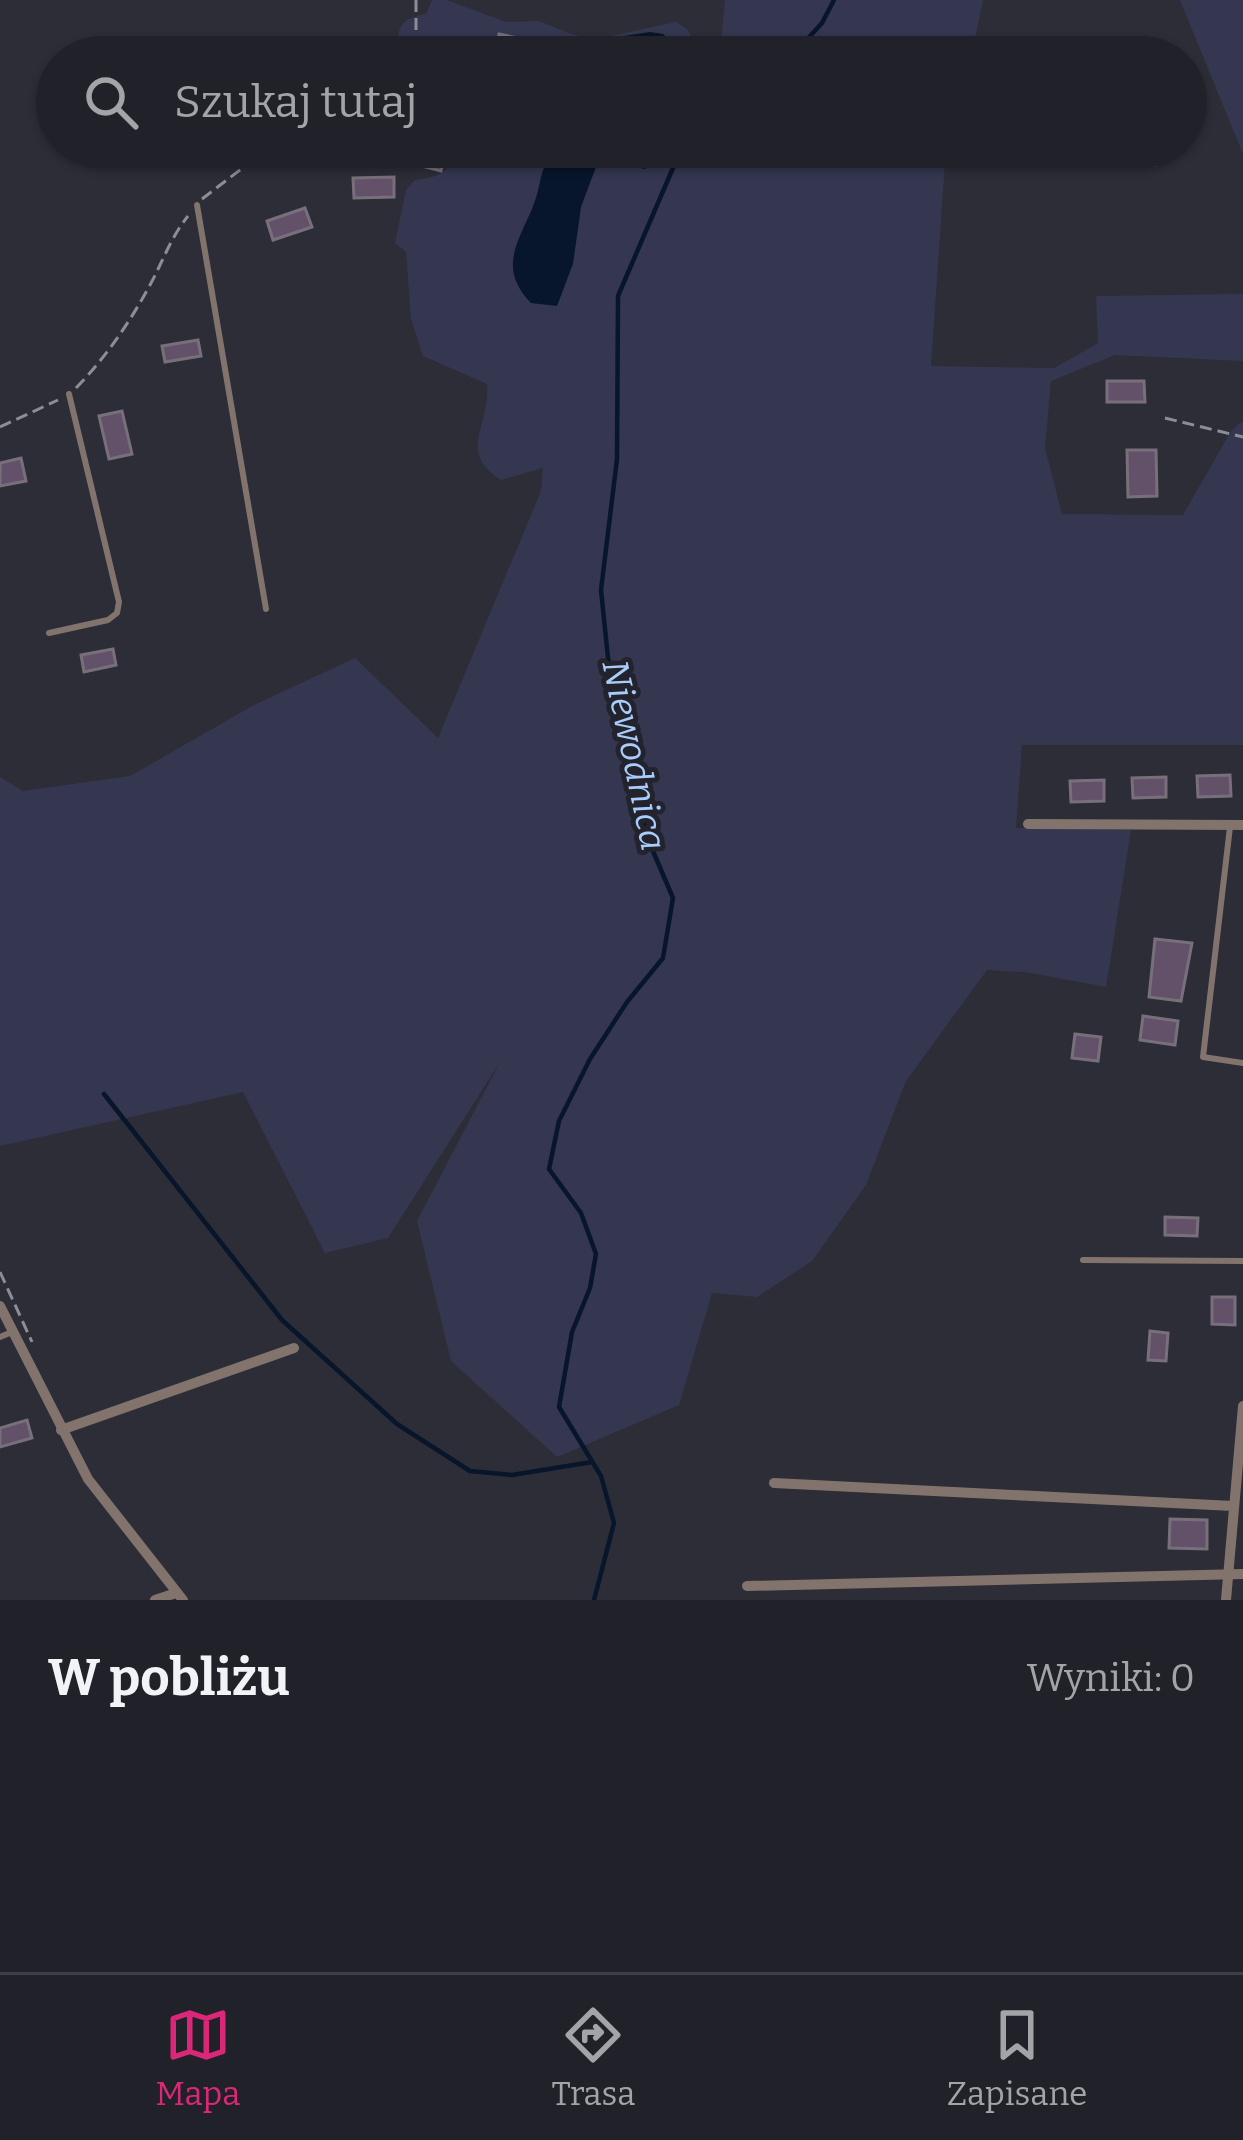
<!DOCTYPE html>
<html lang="pl">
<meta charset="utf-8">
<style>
:root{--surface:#212229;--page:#292a31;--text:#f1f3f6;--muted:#a2a4a8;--line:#3e3f46;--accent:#db2777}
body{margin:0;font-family:Bitter,serif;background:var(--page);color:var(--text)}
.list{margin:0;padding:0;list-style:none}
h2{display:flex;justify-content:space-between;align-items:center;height:156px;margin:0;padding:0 48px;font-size:51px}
h2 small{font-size:39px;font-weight:400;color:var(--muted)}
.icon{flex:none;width:66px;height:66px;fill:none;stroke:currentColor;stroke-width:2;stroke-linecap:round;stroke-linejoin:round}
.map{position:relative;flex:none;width:1243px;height:1600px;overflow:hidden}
.search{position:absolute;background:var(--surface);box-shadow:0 3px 9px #0004;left:36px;right:36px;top:36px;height:132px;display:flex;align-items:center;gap:30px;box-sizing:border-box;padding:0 42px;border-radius:66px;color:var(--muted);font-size:45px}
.sheet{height:372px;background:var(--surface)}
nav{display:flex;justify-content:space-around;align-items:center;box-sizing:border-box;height:168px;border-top:3px solid var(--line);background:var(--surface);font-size:33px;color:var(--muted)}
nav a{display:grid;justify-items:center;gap:6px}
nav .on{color:var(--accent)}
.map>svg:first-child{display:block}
.green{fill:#353751}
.water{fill:#07162a}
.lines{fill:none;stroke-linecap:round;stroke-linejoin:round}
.stream{stroke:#07162a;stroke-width:4.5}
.building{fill:#63516a;stroke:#77707a;stroke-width:3}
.path{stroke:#8c8d96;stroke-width:3;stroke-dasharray:12 6;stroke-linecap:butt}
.service{stroke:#82746c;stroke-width:6}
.minor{stroke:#82746c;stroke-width:10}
.labels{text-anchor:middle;stroke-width:10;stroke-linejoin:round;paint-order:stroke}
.water-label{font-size:36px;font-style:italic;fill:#a9ccfa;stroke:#22232c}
</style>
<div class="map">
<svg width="1243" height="1600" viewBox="0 0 1243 1600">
<rect width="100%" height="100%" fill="#2c2d37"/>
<!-- green -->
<path class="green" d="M 432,0 L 447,0 L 506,22 L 539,21 L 571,34 L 596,39 L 676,22 L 687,29 L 695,42 L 721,42 L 725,0 L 983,0 L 971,57 L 395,57 C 400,29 395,19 426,14 Z
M 1180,0 L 1243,0 L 1243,154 Z
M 456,147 L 946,147 L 931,366 L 1054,368 L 1098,343 L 1096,296 L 1243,294 L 1243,361 L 1115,355 L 1051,381 L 1045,448 L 1062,514 L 1183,515 L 1231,431 L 1243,421 L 1243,745 L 1022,745 L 1016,828 L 1131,830 L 1106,987 L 1025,972 L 987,970 L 906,1081 L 866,1185 L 812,1261 L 757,1297 L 712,1293 L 679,1405 L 557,1457 L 451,1361 L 417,1221 L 500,1062 L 388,1238 L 325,1253 L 243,1092 L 0,1146 L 0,777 L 23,791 L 130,776 L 254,705 L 355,658 L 438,738 L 541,491 L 543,468 L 501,480 C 456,452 491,425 487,384 L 423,356 L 411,319 L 406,252 L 395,243 L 406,190 L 415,180 C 439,177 452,173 456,147 Z"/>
<!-- water -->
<path class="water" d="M 650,32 L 663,34 L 678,47 L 676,57 L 618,57 L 624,36 Z
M 577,147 L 658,147 L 655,162 L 645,169 L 599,159 L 581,207 L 573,264 L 557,306 L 531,303 C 499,270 516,245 532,209 C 547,175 532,160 577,147 Z"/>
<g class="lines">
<!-- stream -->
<path class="stream" d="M 791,57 L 822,23 L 834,0
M 104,1094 L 282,1320 L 397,1424 L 470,1471 L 512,1475 L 592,1462
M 594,1600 L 614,1523 L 601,1476 L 559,1407 L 572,1332 L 590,1288 L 596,1254 L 581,1213 L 549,1169 L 559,1121 L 590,1059 L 627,1002 L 663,958 L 673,898 L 647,837 L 608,658 L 601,590 L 617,459 L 618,296 L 676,161 L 687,147"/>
</g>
<!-- building -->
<path class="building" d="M 499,34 L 527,40 L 524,57 L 494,57 Z
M 361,43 L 389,47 L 387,57 L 359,57 Z
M 426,147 L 446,147 L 441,171 L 421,166 Z
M 1139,147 L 1155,147 L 1155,165 L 1139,164 Z
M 394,177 L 394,197 L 354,198 L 353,178 Z
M 305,208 L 312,227 L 273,240 L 267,221 Z
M 198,340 L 201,356 L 165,362 L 162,346 Z
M 1107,381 L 1144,381 L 1145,402 L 1107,402 Z
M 122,411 L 132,454 L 109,459 L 99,416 Z
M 1127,450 L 1156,450 L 1157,496 L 1128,497 Z
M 21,458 L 26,481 L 0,486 L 0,463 Z
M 113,649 L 116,665 L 84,672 L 81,655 Z
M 1230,775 L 1231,796 L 1198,797 L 1197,776 Z
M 1166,777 L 1166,797 L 1133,798 L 1132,778 Z
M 1104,780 L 1104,801 L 1071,802 L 1070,781 Z
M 1155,939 L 1192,943 L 1181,1001 L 1149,997 Z
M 1143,1016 L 1178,1021 L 1175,1045 L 1140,1040 Z
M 1075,1034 L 1101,1037 L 1098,1061 L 1072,1058 Z
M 1165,1217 L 1198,1218 L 1197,1236 L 1165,1235 Z
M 1212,1297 L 1235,1297 L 1235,1325 L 1212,1324 Z
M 1150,1331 L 1168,1333 L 1166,1361 L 1148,1360 Z
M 27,1420 L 32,1438 L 0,1447 L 0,1428 Z
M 1170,1519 L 1207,1520 L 1207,1549 L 1169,1548 Z"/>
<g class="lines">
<!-- path -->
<path class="path" d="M 416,0 L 416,57
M 202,199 L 270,147
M 76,388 C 106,357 130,322 150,285 C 163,261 171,237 188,216
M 1165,418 L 1243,437
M 0,427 L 58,400
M 0,1272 L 32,1342"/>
<!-- service -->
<path class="service" d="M 197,205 L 266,609
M 49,633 L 108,620 L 117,613 L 119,602 L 69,394
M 1230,827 L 1203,1057 L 1243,1063
M 1083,1260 L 1243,1261
M 0,1337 L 12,1332"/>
<!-- minor -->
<path class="minor" d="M 1028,824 L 1243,825
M 0,1306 L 88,1479 L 183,1600
M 61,1430 L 294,1348
M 774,1483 L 1233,1506
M 747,1586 L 1243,1574
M 155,1600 L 176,1593
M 1226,1600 L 1243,1406"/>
</g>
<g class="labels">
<!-- water labels -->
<g class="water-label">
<text transform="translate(635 755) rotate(78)" y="13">Niewodnica</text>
</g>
</g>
</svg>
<div class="search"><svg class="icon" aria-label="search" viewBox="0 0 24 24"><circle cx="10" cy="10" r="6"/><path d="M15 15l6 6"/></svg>Szukaj tutaj</div>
</div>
<section class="sheet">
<h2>W pobliżu<small>Wyniki: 0</small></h2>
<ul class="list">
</ul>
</section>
<nav>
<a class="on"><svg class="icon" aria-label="map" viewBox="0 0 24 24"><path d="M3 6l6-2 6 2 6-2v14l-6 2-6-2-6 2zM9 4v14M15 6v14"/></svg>Mapa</a>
<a><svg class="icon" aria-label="directions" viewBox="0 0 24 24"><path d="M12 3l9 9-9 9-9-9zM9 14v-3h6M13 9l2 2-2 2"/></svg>Trasa</a>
<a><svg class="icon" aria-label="saved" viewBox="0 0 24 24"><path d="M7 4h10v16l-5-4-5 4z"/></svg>Zapisane</a>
</nav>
